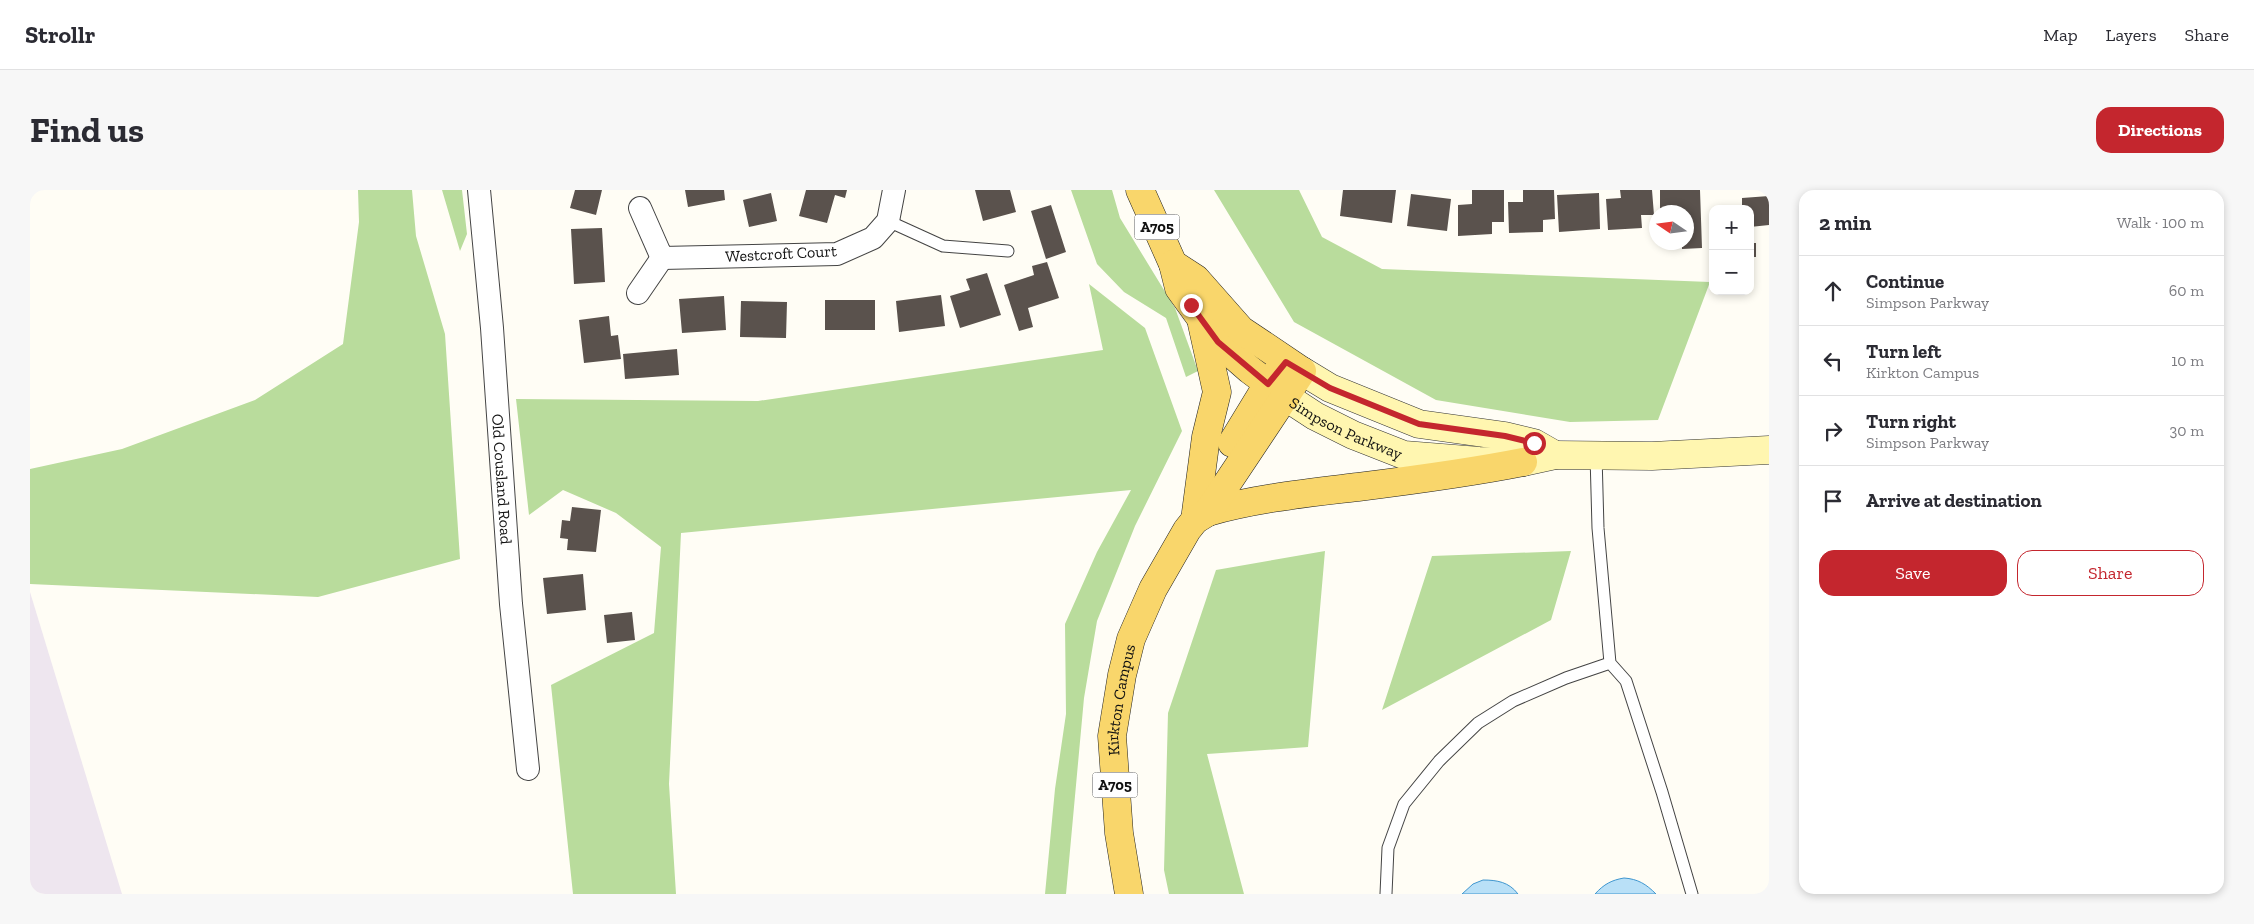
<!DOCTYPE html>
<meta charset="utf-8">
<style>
:root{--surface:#fff;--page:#f7f7f7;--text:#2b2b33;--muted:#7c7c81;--line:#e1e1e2;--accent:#c4262e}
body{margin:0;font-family:"Zilla Slab",serif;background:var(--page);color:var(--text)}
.controls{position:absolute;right:15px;top:15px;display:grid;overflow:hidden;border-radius:10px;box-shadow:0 2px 8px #0003}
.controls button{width:45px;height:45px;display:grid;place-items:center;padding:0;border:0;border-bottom:1px solid var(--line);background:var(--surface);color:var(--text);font:25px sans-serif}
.compass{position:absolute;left:1619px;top:15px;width:45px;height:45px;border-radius:50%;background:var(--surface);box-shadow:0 2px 8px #0003;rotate:283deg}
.stop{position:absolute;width:15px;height:15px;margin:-11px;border:4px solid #c4262e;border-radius:50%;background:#fff}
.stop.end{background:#c4262e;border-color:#fff;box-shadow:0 1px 5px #0008}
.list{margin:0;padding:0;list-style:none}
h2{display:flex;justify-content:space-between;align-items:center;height:65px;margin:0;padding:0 20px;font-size:21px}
h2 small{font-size:16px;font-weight:400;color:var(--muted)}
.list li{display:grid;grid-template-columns:32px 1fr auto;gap:15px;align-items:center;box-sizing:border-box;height:70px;padding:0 20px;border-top:1px solid var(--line)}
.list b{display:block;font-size:19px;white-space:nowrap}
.list p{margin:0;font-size:16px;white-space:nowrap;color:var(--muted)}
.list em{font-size:16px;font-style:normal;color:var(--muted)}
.actions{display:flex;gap:10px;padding:15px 20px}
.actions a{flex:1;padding:11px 0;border:1px solid var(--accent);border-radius:15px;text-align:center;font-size:18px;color:var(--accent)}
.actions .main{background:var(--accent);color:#fff}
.icon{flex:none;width:28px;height:28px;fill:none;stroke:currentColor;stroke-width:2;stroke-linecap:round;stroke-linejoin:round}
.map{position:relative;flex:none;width:1739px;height:704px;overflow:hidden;border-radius:15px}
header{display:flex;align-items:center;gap:30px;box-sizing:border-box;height:70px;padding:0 25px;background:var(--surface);border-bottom:1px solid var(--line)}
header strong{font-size:24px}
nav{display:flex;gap:28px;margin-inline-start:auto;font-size:18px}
.intro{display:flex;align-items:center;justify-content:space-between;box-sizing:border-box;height:120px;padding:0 30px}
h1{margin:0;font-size:35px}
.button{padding:12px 22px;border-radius:15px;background:var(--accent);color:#fff;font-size:18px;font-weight:700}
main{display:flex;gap:30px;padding:0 30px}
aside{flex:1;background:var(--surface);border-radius:15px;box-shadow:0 2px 8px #0003}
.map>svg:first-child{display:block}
.industrial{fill:#eee6ef}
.forest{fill:#b9dc9c}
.water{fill:#b9e0f7;stroke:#3f96cf}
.building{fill:#5a524d}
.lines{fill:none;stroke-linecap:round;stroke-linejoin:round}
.lane-casing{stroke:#444;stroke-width:13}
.street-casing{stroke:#444;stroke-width:24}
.secondary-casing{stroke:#333;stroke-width:29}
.primary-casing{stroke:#222;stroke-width:29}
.lane{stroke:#fff;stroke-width:11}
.street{stroke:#fff;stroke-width:22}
.secondary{stroke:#fff6b0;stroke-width:28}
.primary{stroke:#f9d66b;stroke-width:28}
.route{stroke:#c4262e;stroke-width:6}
.labels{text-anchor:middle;stroke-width:5;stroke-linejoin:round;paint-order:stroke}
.shield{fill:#fff;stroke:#585858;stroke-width:1}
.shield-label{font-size:15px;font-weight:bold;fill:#111}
.street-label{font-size:16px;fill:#111;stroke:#fff}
</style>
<header>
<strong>Strollr</strong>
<nav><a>Map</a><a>Layers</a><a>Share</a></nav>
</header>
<div class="intro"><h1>Find us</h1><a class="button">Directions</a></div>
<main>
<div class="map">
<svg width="1739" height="704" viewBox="0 0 1739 704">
<rect width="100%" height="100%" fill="#fffdf5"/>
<!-- industrial -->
<path class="industrial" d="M 0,402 L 92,704 L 0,704 Z"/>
<!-- forest -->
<path class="forest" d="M 328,0 L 382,0 L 386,46 L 415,144 L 430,369 L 288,407 L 0,394 L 0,279 L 92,259 L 225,210 L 313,154 L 329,32 Z
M 412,0 L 432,0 L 437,44 L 430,61 Z
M 1041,0 L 1082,0 L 1090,28 L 1145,118 L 1168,181 L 1156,187 L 1136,128 L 1094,102 L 1067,74 Z
M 1184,0 L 1269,0 L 1292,47 L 1352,79 L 1680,92 L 1628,230 L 1540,232 L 1406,210 L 1264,132 Z
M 1059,94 L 1115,138 L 1152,241 L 1105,336 L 1067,431 L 1054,508 L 1036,704 L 1015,704 L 1025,599 L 1036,524 L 1035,434 L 1067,362 L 1101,300 L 651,343 L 639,594 L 646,704 L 543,704 L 521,495 L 624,443 L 631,357 L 586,323 L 533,300 L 499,325 L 486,209 L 728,211 L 1073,160 Z
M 1295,361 L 1278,557 L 1177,564 L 1214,704 L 1139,704 L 1134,680 L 1138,523 L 1186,380 Z
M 1541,361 L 1521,430 L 1352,520 L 1402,366 Z"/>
<!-- water -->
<path class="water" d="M 1594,688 C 1608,689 1616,694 1626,704 L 1565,704 C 1574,694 1582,690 1594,688 Z
M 1453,690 C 1467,690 1479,692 1488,704 L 1432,704 L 1443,694 Z"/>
<!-- building -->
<path class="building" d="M 545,0 L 572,0 L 566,25 L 540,18 Z
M 655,0 L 694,0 L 695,10 L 658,17 Z
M 776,0 L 817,0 L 815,8 L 805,5 L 797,33 L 769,26 Z
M 945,0 L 980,0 L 986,22 L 953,31 Z
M 1313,0 L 1366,0 L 1362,33 L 1310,26 Z
M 1442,0 L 1474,0 L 1474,32 L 1462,32 L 1462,44 L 1428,46 L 1428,15 L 1442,14 Z
M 1493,0 L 1524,0 L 1525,29 L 1513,30 L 1513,42 L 1479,43 L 1478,12 L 1493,12 Z
M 1590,0 L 1622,0 L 1624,25 L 1611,25 L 1612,38 L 1578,40 L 1576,9 L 1591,8 Z
M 1630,0 L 1670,0 L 1672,58 L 1652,59 L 1652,52 L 1656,52 L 1656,22 L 1630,22 Z
M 741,3 L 747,31 L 719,37 L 713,10 Z
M 1569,3 L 1570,39 L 1529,42 L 1527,5 Z
M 1381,4 L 1421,9 L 1417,41 L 1377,36 Z
M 1739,6 L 1739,35 L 1720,37 L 1720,19 L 1712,19 L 1712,8 Z
M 1021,15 L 1036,62 L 1016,69 L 1001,21 Z
M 572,38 L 575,92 L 544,94 L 541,39 Z
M 1720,53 L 1726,53 L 1726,67 L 1720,67 Z
M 1017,72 L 1029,108 L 998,118 L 1003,137 L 989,141 L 974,95 L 1004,85 L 1002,76 Z
M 957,83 L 971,125 L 930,138 L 920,106 L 940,100 L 936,89 Z
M 911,105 L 915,136 L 869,142 L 866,111 Z
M 694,106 L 696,140 L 652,143 L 649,109 Z
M 795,110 L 845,110 L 845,140 L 795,140 Z
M 711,111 L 757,112 L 756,148 L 710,147 Z
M 579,126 L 581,146 L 588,145 L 591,169 L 554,173 L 549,130 Z
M 647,159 L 649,185 L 595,189 L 593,164 Z
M 542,317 L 571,320 L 566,362 L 537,360 L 538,349 L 530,348 L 532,330 L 540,331 Z
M 553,384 L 556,420 L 517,424 L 513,388 Z
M 602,422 L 605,450 L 577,453 L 574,425 Z"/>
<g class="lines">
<defs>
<path id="lane" d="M 858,31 L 913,56 L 978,61
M 1566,265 L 1568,338 L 1580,473 L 1596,491 L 1632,602 L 1662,704
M 1356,704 L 1358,658 L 1374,614 L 1409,571 L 1448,533 L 1483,511 L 1536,488 L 1580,473"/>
<g id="street">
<path id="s1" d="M 449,0 L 462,138 L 481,414 L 498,579"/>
<path d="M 610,18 L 632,68 L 807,64 L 843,48 L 858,31 L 864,0"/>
<path d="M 608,103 L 632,68"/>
</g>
<g id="secondary">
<path d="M 1272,181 L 1300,198 L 1389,234 L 1475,246 L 1504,253 L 1525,265"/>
<path id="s2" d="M 1256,207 L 1285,226 L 1323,245 L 1374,265 L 1449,271 L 1493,272 L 1525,265 L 1622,266 L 1739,260"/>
</g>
<g id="primary">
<path d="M 1110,0 L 1143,74 L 1149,98 L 1188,152 L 1220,180 L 1256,207"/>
<path d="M 1202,253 L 1238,194 L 1249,180"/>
<path d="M 1178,322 C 1227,308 1278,303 1328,297 C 1384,290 1438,283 1493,272"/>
<path d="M 1165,330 L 1176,247 L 1187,202 L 1172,134"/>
<path id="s3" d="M 1099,704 L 1089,643 L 1082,546 L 1092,485 L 1101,449 L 1123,399 L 1157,340 L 1165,330 L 1178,322 L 1272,181 L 1211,140 L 1166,89 L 1143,74"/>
</g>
</defs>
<!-- lane casing -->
<use href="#lane" class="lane-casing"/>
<!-- street casing -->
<use href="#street" class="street-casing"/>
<!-- secondary casing -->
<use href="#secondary" class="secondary-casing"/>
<!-- primary casing -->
<use href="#primary" class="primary-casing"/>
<!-- lane -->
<use href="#lane" class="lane"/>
<!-- street -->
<use href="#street" class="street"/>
<!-- secondary -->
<use href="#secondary" class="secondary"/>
<!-- primary -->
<use href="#primary" class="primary"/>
</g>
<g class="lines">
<!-- route -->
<path class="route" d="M 1161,115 L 1188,152 L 1238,194 L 1256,172 L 1300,198 L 1389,234 L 1475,246 L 1504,253"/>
</g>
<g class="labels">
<!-- shield labels -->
<g class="shield">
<rect x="1104.5" y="24.5" width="45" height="25" rx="4"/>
<rect x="1062.5" y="582.5" width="45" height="25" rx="4"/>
</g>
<g class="shield-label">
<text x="1127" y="42">A705</text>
<text x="1085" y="600">A705</text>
</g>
<!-- street labels -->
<g class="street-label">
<text transform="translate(751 63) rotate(-3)" y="6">Westcroft Court</text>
<text dy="6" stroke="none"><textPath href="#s2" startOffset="68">Simpson Parkway</textPath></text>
<text dy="6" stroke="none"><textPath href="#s1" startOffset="290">Old Cousland Road</textPath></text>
<text dy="6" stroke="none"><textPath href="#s3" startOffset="196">Kirkton Campus</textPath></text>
</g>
</g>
</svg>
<div class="controls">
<button>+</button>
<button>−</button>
</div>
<svg class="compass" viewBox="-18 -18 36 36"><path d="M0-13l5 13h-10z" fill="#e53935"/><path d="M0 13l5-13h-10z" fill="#7c7c81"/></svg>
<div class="stop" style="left:1504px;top:253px"></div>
<div class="stop end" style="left:1161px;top:115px"></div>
</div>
<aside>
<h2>2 min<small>Walk · 100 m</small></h2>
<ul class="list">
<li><svg class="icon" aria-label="ahead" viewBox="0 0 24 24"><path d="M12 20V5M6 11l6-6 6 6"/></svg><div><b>Continue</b><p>Simpson Parkway</p></div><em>60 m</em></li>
<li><svg class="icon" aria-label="left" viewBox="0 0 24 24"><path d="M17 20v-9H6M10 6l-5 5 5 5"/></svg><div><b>Turn left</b><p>Kirkton Campus</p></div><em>10 m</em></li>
<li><svg class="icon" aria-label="right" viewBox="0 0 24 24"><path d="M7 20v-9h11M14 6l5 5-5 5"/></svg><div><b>Turn right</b><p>Simpson Parkway</p></div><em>30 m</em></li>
<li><svg class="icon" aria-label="arrive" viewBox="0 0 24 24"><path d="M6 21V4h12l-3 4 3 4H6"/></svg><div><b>Arrive at destination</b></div></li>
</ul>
<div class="actions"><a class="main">Save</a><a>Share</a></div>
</aside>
</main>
